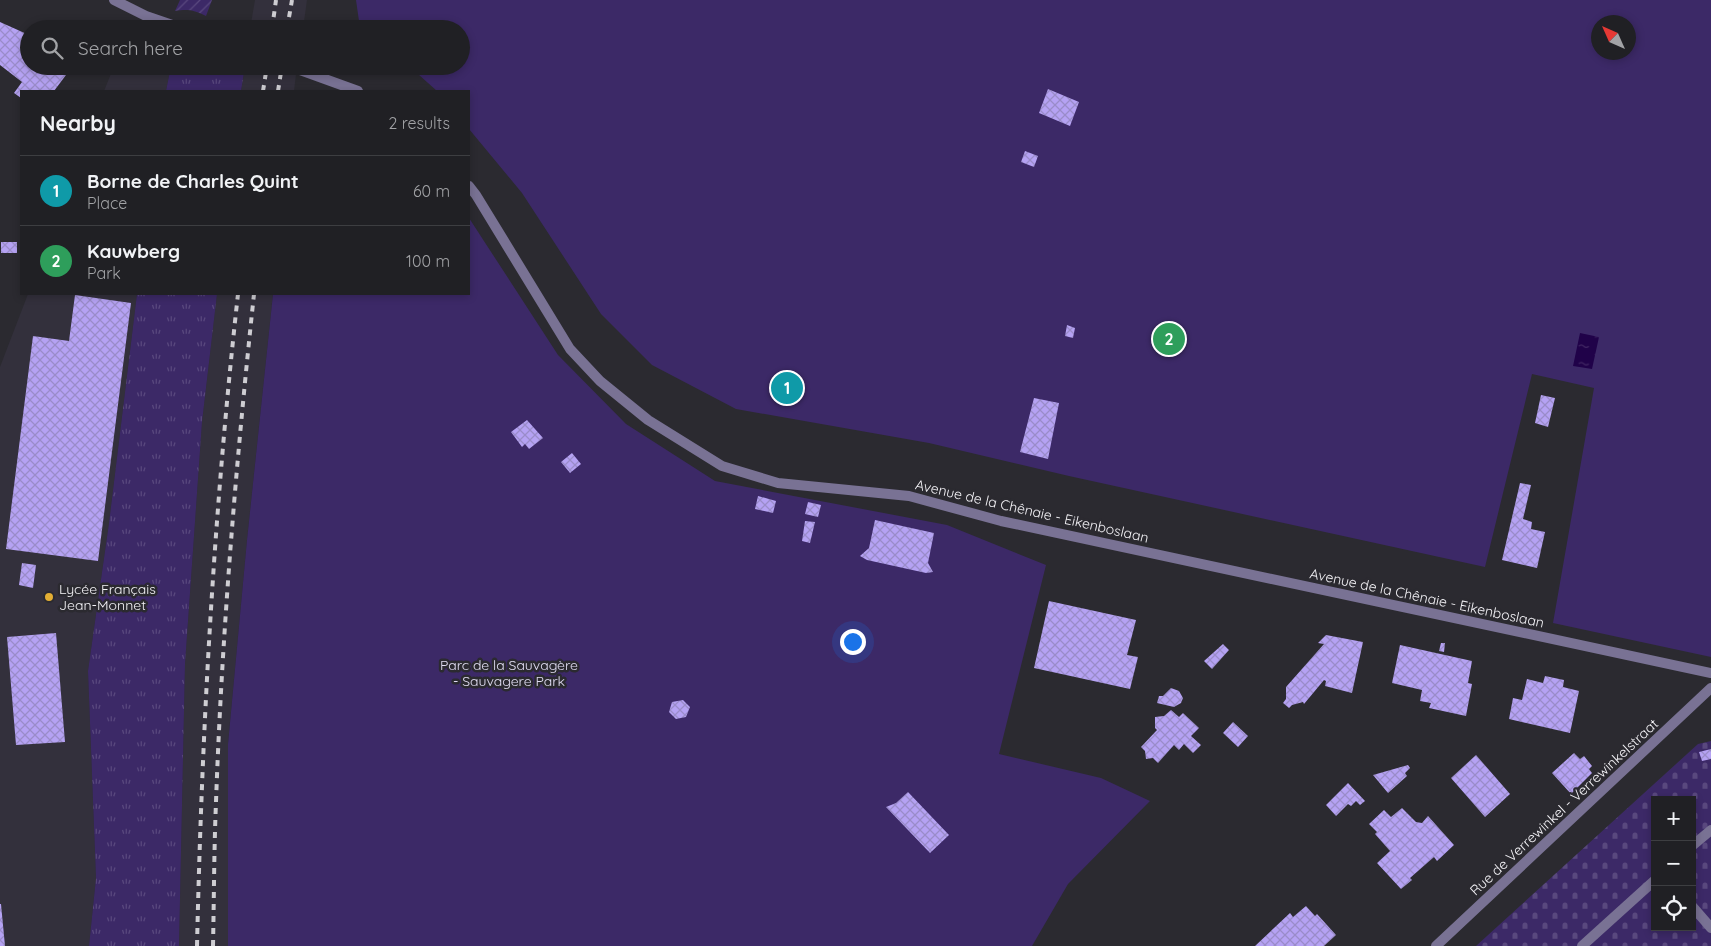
<!DOCTYPE html>
<meta charset="utf-8">
<style>
:root{--surface:#202024;--page:#28282c;--text:#f1f3f6;--muted:#a2a3a6;--line:#3d3e41;--accent:#e3ae34}
body{margin:0;font-family:Quicksand,sans-serif;background:var(--page);color:var(--text)}
.controls{position:absolute;right:15px;bottom:15px;display:grid;overflow:hidden;border-radius:0px;box-shadow:0 2px 8px #0003}
.controls button{width:45px;height:45px;display:grid;place-items:center;padding:0;border:0;border-bottom:1px solid var(--line);background:var(--surface);color:var(--text);font:25px sans-serif}
.compass{position:absolute;left:1591px;top:15px;width:45px;height:45px;border-radius:50%;background:var(--surface);box-shadow:0 2px 8px #0003;rotate:315deg}
.you{position:absolute;left:852px;top:641px;width:18px;height:18px;margin:-12px;border:4px solid #fff;border-radius:50%;background:#1a73e8;box-shadow:0 0 0 8px #1a73e833}
.badge{display:grid;place-items:center;width:32px;height:32px;border-radius:50%;background:var(--accent);color:#fff;font-size:16px;font-weight:700}
.pin{position:absolute;translate:-50% -50%;border:2px solid #fff;box-shadow:0 1px 5px #0006}
.list{margin:0;padding:0;list-style:none}
h2{display:flex;justify-content:space-between;align-items:center;height:65px;margin:0;padding:0 20px;font-size:21px}
h2 small{font-size:16px;font-weight:400;color:var(--muted)}
.list li{display:grid;grid-template-columns:32px 1fr auto;gap:15px;align-items:center;box-sizing:border-box;height:70px;padding:0 20px;border-top:1px solid var(--line)}
.list b{display:block;font-size:19px;white-space:nowrap}
.list p{margin:0;font-size:16px;white-space:nowrap;color:var(--muted)}
.list em{font-size:16px;font-style:normal;color:var(--muted)}
.icon{flex:none;width:28px;height:28px;fill:none;stroke:currentColor;stroke-width:2;stroke-linecap:round;stroke-linejoin:round}
.map{position:relative;flex:none;width:1711px;height:946px;overflow:hidden}
.search{position:absolute;background:var(--surface);box-shadow:0 2px 8px #0003;left:20px;top:20px;width:450px;height:55px;display:flex;align-items:center;gap:12px;box-sizing:border-box;padding:0 18px;border-radius:28px;color:var(--muted);font-size:19px}
.panel{position:absolute;background:var(--surface);box-shadow:0 2px 8px #0003;left:20px;top:90px;width:450px;height:205px;border-radius:0px}
.map>svg:first-child{display:block}
.built{fill:#33303c}
.grass{fill:url(#grass-tufts)}
.cemetery{fill:url(#cemetery-stones);fill-rule:evenodd}
.park{fill:#3c2967;fill-rule:evenodd}
.garden{fill:url(#garden-furrows)}
.water{fill:url(#water-ripples)}
.building{fill:url(#building-cross-hatch)}
.lines{fill:none;stroke-linecap:round;stroke-linejoin:round}
.service{stroke:#797294;stroke-width:10}
.minor{stroke:#797294;stroke-width:10}
.rail{stroke:#cecdd2;stroke-width:4;stroke-dasharray:6 6;stroke-linecap:butt}
.poi-dot{fill:#e3ae34;stroke:#2b2a30;stroke-width:2}
.labels{text-anchor:middle;stroke-width:5;stroke-linejoin:round;paint-order:stroke}
.street-label{font-size:14px;fill:#f4f3f7;stroke:#2b2a30}
.poi-label{font-size:14px;fill:#f4f3f7;stroke:#2b2a30;text-anchor:start}
.park-label{font-size:14px;fill:#e1ddf2;stroke:#2b2a30}
</style>
<div class="map">
<svg width="1711" height="946" viewBox="0 0 1711 946">
<defs>
<pattern id="grass-tufts" width="24" height="20" patternUnits="userSpaceOnUse" patternTransform="scale(1.25)"><rect width="24" height="20" fill="#3c2967"/><path d="M3 7l-1-3M5 7V3M7 7l1-3M15 17l-1-3M17 17v-4M19 17l1-3" fill="none" stroke="#59487e"/></pattern>
<pattern id="cemetery-stones" width="16" height="16" patternUnits="userSpaceOnUse" patternTransform="scale(1.25)"><rect width="16" height="16" fill="#3c2967"/><path d="M2 7V4a2 2 0 0 1 4 0v3zM10 15v-3a2 2 0 0 1 4 0v3z" fill="#59487e"/></pattern>
<pattern id="garden-furrows" width="10" height="10" patternUnits="userSpaceOnUse" patternTransform="scale(1.25)"><rect width="10" height="10" fill="#3c2967"/><path d="M-1 1l2-2M0 10L10 0M9 11l2-2" fill="none" stroke="#59487e"/></pattern>
<pattern id="water-ripples" width="26" height="14" patternUnits="userSpaceOnUse" patternTransform="scale(1.25)"><rect width="26" height="14" fill="#200249"/><path d="M2 4q2-2 4 0t4 0M15 11q2-2 4 0t4 0" fill="none" stroke="#412764"/></pattern>
<pattern id="building-cross-hatch" width="8" height="8" patternUnits="userSpaceOnUse" patternTransform="scale(1.25)"><rect width="8" height="8" fill="#b5a2f3"/><path d="M0 0l8 8M0 8l8-8" fill="none" stroke="#9a8cc9"/></pattern>
</defs>
<rect width="100%" height="100%" fill="#2b2a30"/>
<!-- built -->
<path class="built" d="M 255,0 L 307,0 L 303,29 L 250,29 Z
M 114,66 L 171,66 L 166,91 L 104,91 Z
M 245,66 L 297,66 L 294,91 L 241,91 Z
M 28,294 L 137,294 L 109,523 L 88,671 L 96,878 L 89,946 L 0,946 L 0,367 Z
M 217,294 L 273,294 L 247,540 L 228,744 L 228,946 L 179,946 L 185,664 L 202,422 Z"/>
<!-- grass -->
<path class="grass" d="M 171,66 L 245,66 L 241,91 L 166,91 Z
M 137,294 L 217,294 L 202,422 L 185,664 L 179,946 L 89,946 L 96,878 L 88,671 L 109,523 Z"/>
<!-- cemetery -->
<path class="cemetery" d="M 1711,741 L 1711,946 L 1476,946 L 1698,744 ZM 1655,800 L 1692,800 L 1692,927 L 1655,927 Z"/>
<!-- park -->
<path class="park" d="M 356,0 L 1711,0 L 1711,657 L 1553,623 L 1594,388 L 1532,374 L 1485,567 L 1069,476 L 929,443 L 736,409 L 652,365 L 601,314 L 522,193 L 469,129 L 469,91 L 437,91 L 409,66 L 461,66 L 461,29 L 368,29 L 359,21 ZM 1598,22 L 1628,22 L 1628,52 L 1598,52 Z
M 469,218 L 558,355 L 626,424 L 715,481 L 947,525 L 1046,565 L 999,754 L 1101,778 L 1150,801 L 1068,884 L 1032,946 L 228,946 L 228,744 L 247,540 L 273,294 L 469,294 Z"/>
<!-- garden -->
<path class="garden" d="M 180,0 L 212,0 L 206,16 C 194,10 188,9 175,11 Z"/>
<!-- water -->
<path class="water" d="M 1580,333 L 1599,337 L 1592,369 L 1573,366 Z"/>
<!-- building -->
<path class="building" d="M 0,22 L 29,35 L 29,66 L 72,67 L 54,91 L 21,91 L 21,98 L 14,93 L 22,82 L 0,65 Z
M 1048,89 L 1079,102 L 1070,126 L 1039,113 Z
M 1025,151 L 1038,156 L 1034,167 L 1021,162 Z
M 1,242 L 17,242 L 17,253 L 1,253 Z
M 75,295 L 131,303 L 98,561 L 6,549 L 33,336 L 69,341 Z
M 1067,325 L 1075,328 L 1073,338 L 1065,336 Z
M 1541,395 L 1555,398 L 1548,427 L 1535,423 Z
M 1034,398 L 1059,403 L 1048,459 L 1020,452 Z
M 527,420 L 543,438 L 529,449 L 525,444 L 522,447 L 511,432 Z
M 572,453 L 581,464 L 570,473 L 561,462 Z
M 1520,483 L 1531,485 L 1523,519 L 1532,522 L 1531,529 L 1545,532 L 1537,568 L 1502,560 Z
M 758,496 L 776,501 L 773,513 L 755,509 Z
M 808,502 L 821,505 L 818,517 L 805,514 Z
M 875,520 L 934,533 L 928,563 L 933,572 L 926,573 L 867,560 L 860,556 L 869,548 Z
M 805,521 L 815,522 L 810,543 L 802,541 Z
M 22,563 L 36,565 L 33,588 L 19,585 Z
M 1049,601 L 1136,620 L 1127,655 L 1138,657 L 1130,689 L 1034,668 Z
M 56,633 L 65,742 L 16,745 L 7,637 Z
M 1326,635 L 1363,642 L 1352,693 L 1325,686 L 1326,681 L 1324,680 L 1304,704 L 1303,702 L 1292,705 L 1289,708 L 1283,703 L 1286,699 L 1286,687 L 1324,644 L 1318,643 Z
M 1441,643 L 1445,643 L 1444,652 L 1439,651 Z
M 1223,644 L 1229,650 L 1212,669 L 1204,661 Z
M 1400,645 L 1472,661 L 1468,683 L 1472,684 L 1466,716 L 1429,708 L 1431,703 L 1420,701 L 1422,690 L 1392,683 Z
M 1545,676 L 1564,680 L 1563,687 L 1579,691 L 1570,733 L 1509,719 L 1513,698 L 1522,700 L 1527,679 L 1543,683 Z
M 1171,688 L 1179,691 L 1183,698 L 1181,703 L 1174,707 L 1157,703 L 1159,696 L 1163,696 Z
M 683,700 L 690,707 L 686,717 L 676,719 L 669,712 L 672,702 Z
M 1171,710 L 1179,717 L 1183,713 L 1199,728 L 1191,736 L 1201,745 L 1193,753 L 1184,744 L 1179,750 L 1174,745 L 1158,763 L 1153,758 L 1146,759 L 1145,751 L 1141,747 L 1157,730 L 1155,728 L 1155,717 L 1164,716 Z
M 1233,722 L 1248,736 L 1238,747 L 1223,733 Z
M 1711,749 L 1711,759 L 1702,761 L 1699,752 Z
M 1574,753 L 1580,759 L 1584,756 L 1592,766 L 1589,769 L 1592,773 L 1571,794 L 1552,773 Z
M 1476,755 L 1510,794 L 1485,817 L 1451,778 Z
M 1408,765 L 1410,768 L 1405,773 L 1407,776 L 1388,793 L 1373,775 Z
M 1348,783 L 1365,801 L 1360,805 L 1356,801 L 1351,806 L 1348,804 L 1336,816 L 1326,805 Z
M 908,792 L 949,835 L 930,853 L 886,807 L 896,803 Z
M 1402,808 L 1416,822 L 1422,823 L 1428,816 L 1454,845 L 1437,861 L 1434,857 L 1410,878 L 1412,880 L 1401,889 L 1377,863 L 1390,851 L 1375,834 L 1377,832 L 1369,824 L 1384,810 L 1391,817 Z
M 0,904 L 1,904 L 5,946 L 0,946 Z
M 1306,906 L 1315,916 L 1317,914 L 1336,935 L 1324,946 L 1255,946 L 1290,913 L 1293,917 Z"/>
<g class="lines">
<!-- service -->
<path class="service" d="M 1692,846 L 1711,830
M 1692,906 L 1711,928
M 1582,946 L 1655,880"/>
<!-- minor -->
<path class="minor" d="M 114,0 L 146,16 L 184,29
M 289,66 L 358,91
M 469,186 L 476,195 L 570,349 L 600,381 L 648,420 L 722,466 L 778,483 L 909,496 L 1001,521 L 1711,673
M 1436,946 L 1711,688"/>
<!-- rail -->
<path class="rail" d="M 272,29 L 276,0
M 287,29 L 292,0
M 263,91 L 267,66
M 278,91 L 282,66
M 197,946 C 202,728 214,510 238,294
M 213,946 C 214,898 214,850 216,802 C 222,633 236,463 254,294"/>
</g>
<!-- markers -->
<circle class="poi-dot" cx="49" cy="597" r="5"/>
<g class="labels">
<!-- street labels -->
<g class="street-label">
<text transform="translate(1032 511) rotate(13)" y="5">Avenue de la Chênaie - Eikenboslaan</text>
<text transform="translate(1427 598) rotate(12)" y="5">Avenue de la Chênaie - Eikenboslaan</text>
<text transform="translate(1564 807) rotate(-43)" y="5">Rue de Verrewinkel - Verrewinkelstraat</text>
</g>
<!-- poi labels -->
<g class="poi-label">
<text x="59" y="594">Lycée Français<tspan x="59" dy="16">Jean-Monnet</tspan></text>
</g>
<!-- park labels -->
<g class="park-label">
<text x="509" y="670">Parc de la Sauvagère<tspan x="509" dy="16">- Sauvagere Park</tspan></text>
</g>
</g>
</svg>
<div class="controls">
<button>+</button>
<button>−</button>
<button><svg class="icon" aria-label="locate" viewBox="0 0 24 24"><circle cx="12" cy="12" r="6"/><path d="M12 2v4M12 18v4M2 12h4M18 12h4"/></svg></button>
</div>
<svg class="compass" viewBox="-18 -18 36 36"><path d="M0-13l5 13h-10z" fill="#e53935"/><path d="M0 13l5-13h-10z" fill="#a2a3a6"/></svg>
<div class="you"></div>
<div class="pin badge" style="left:787px;top:388px;background:#0f9aa8">1</div>
<div class="pin badge" style="left:1169px;top:339px;background:#2e9e5b">2</div>
<div class="search"><svg class="icon" aria-label="search" viewBox="0 0 24 24"><circle cx="10" cy="10" r="6"/><path d="M15 15l6 6"/></svg>Search here</div>
<section class="panel">
<h2>Nearby<small>2 results</small></h2>
<ul class="list">
<li><span class="badge" style="background:#0f9aa8">1</span><div><b>Borne de Charles Quint</b><p>Place</p></div><em>60 m</em></li>
<li><span class="badge" style="background:#2e9e5b">2</span><div><b>Kauwberg</b><p>Park</p></div><em>100 m</em></li>
</ul>
</section>
</div>
